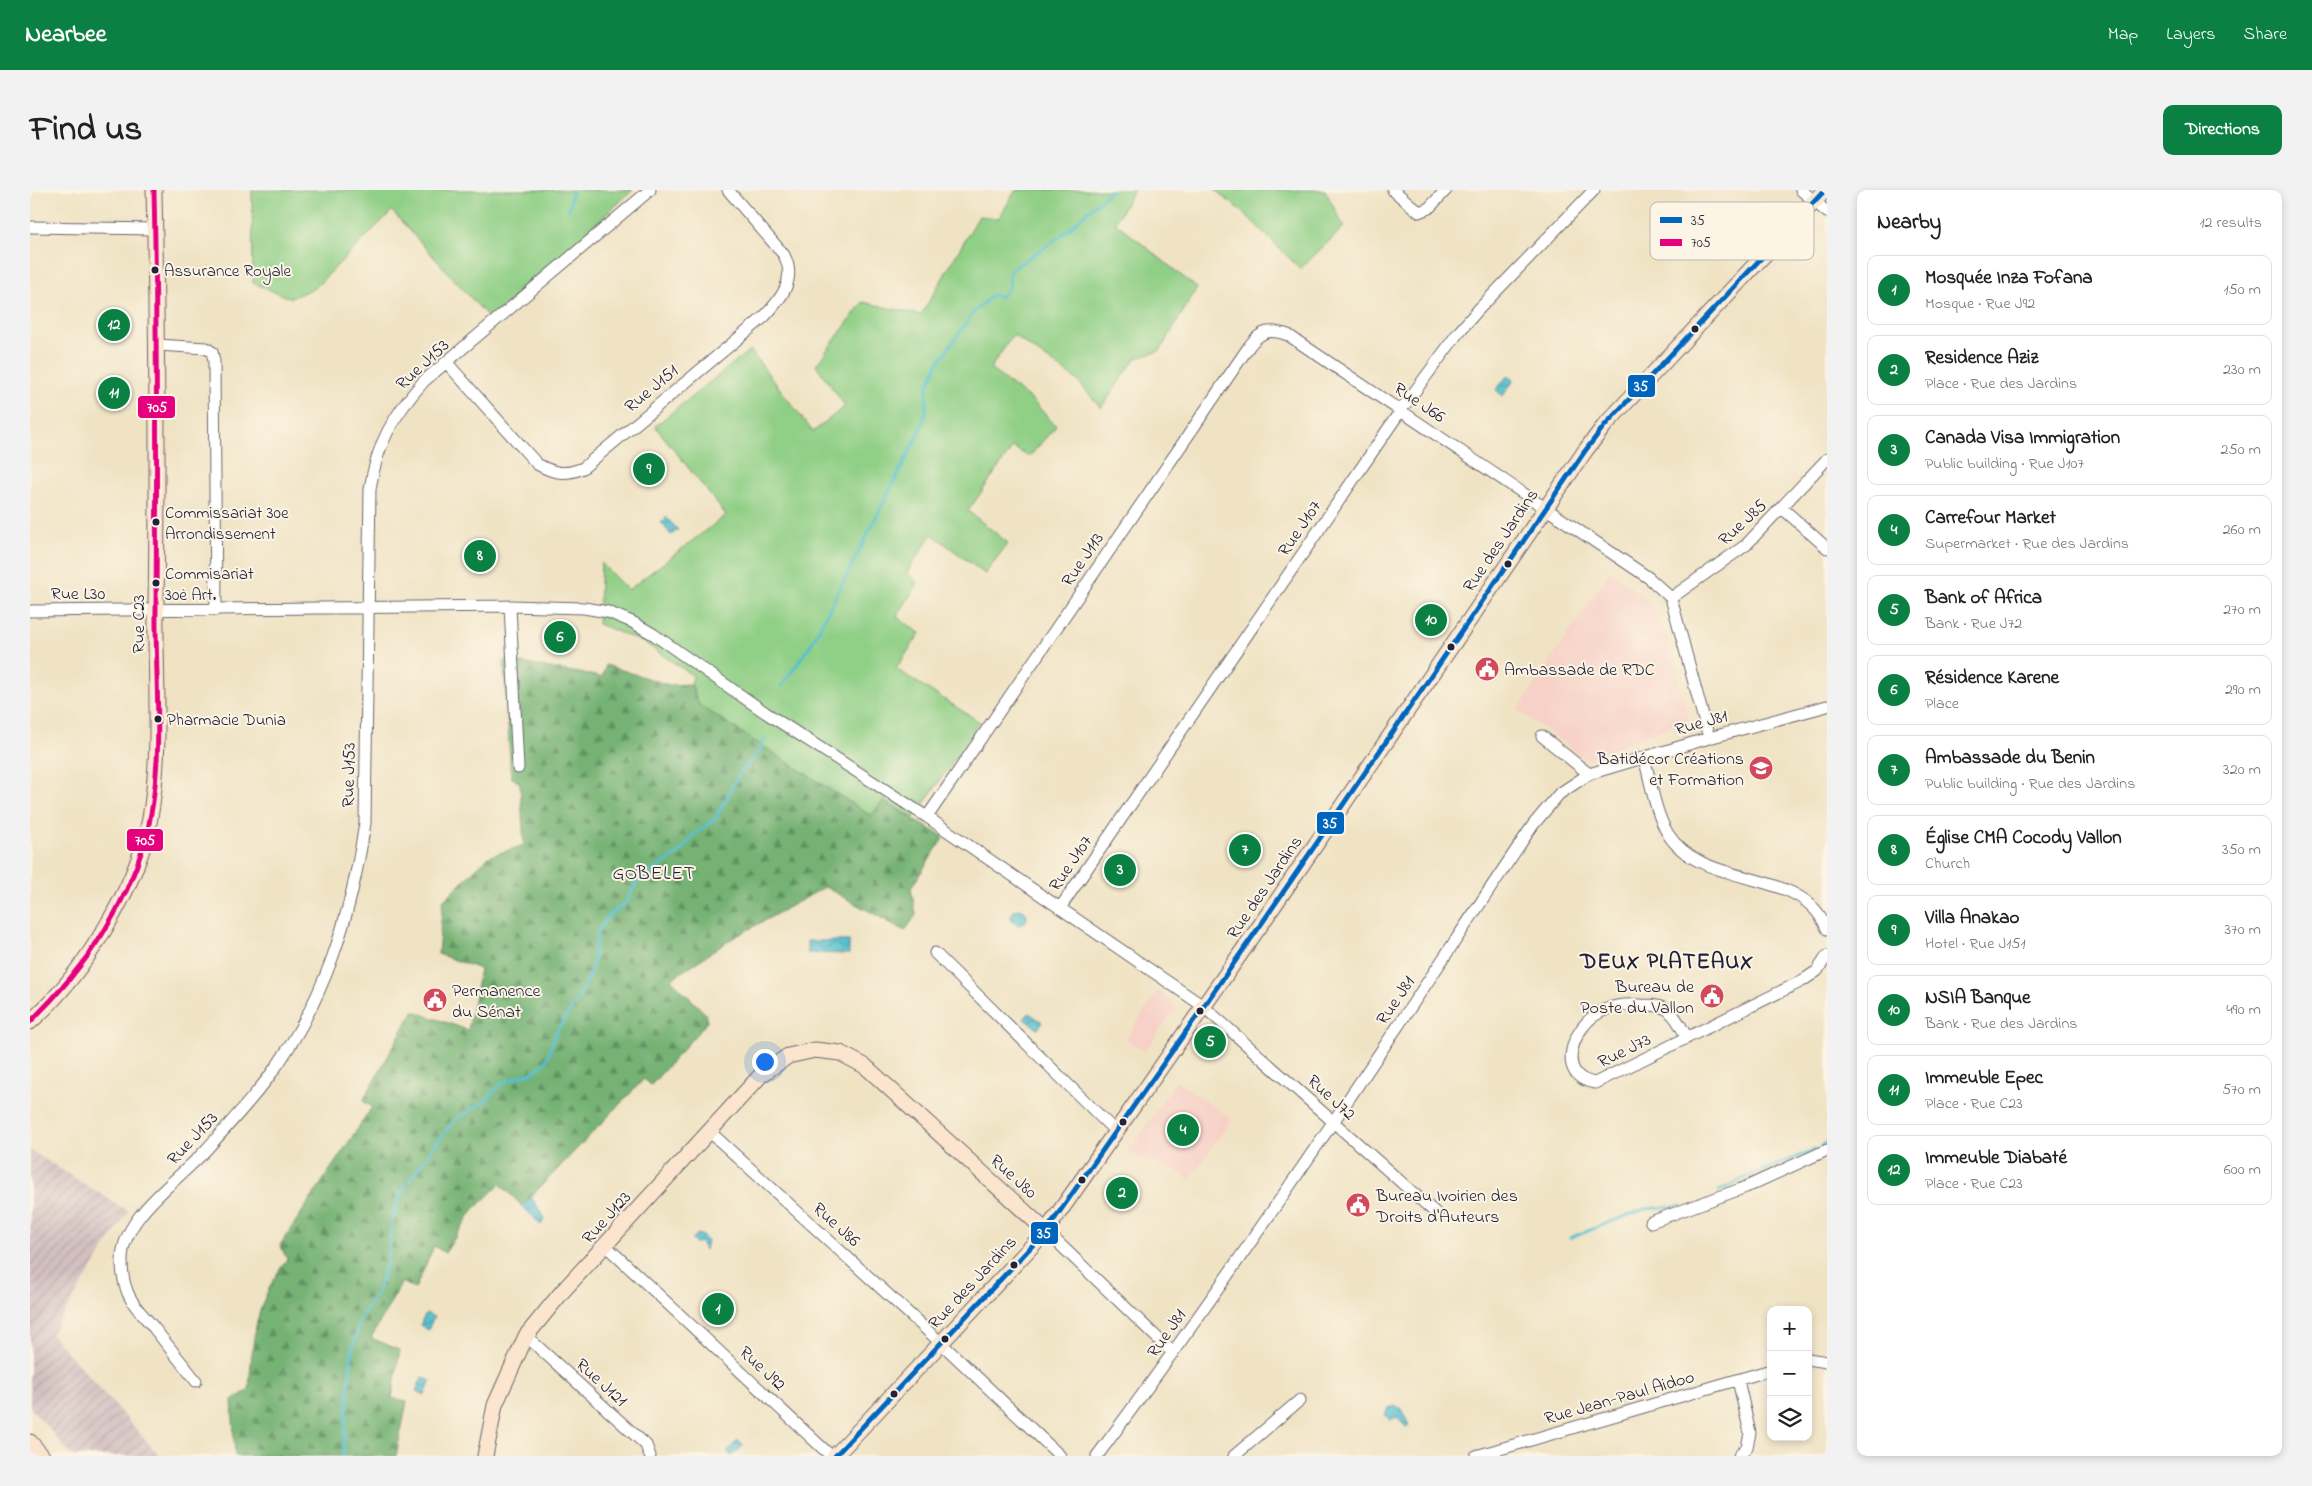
<!DOCTYPE html>
<meta charset="utf-8">
<style>
:root{--surface:#fff;--page:#f2f2f2;--text:#222;--muted:#767676;--line:#e0e0e0;--accent:#0b8043}
body{margin:0;font-family:"Indie Flower",sans-serif;background:var(--page);color:var(--text)}
.controls{position:absolute;right:15px;bottom:15px;display:grid;overflow:hidden;border-radius:10px;box-shadow:0 2px 8px #0003}
.controls button{width:45px;height:45px;display:grid;place-items:center;padding:0;border:0;border-bottom:1px solid var(--line);background:var(--surface);color:var(--text);font:25px sans-serif}
.you{position:absolute;left:734px;top:871px;width:18px;height:18px;margin:-12px;border:4px solid #fff;border-radius:50%;background:#1a73e8;box-shadow:0 0 0 8px #1a73e833}
.badge{display:grid;place-items:center;width:32px;height:32px;border-radius:50%;background:var(--accent);color:#fff;font-size:16px;font-weight:700}
.pin{position:absolute;translate:-50% -50%;border:2px solid #fff;box-shadow:0 1px 5px #0006}
.list{margin:0;padding:0;list-style:none}
h2{display:flex;justify-content:space-between;align-items:center;height:65px;margin:0;padding:0 20px;font-size:21px}
h2 small{font-size:16px;font-weight:400;color:var(--muted)}
.list li{display:grid;grid-template-columns:32px 1fr auto;gap:15px;align-items:center;box-sizing:border-box;height:70px;margin:0 10px 10px;padding:0 10px;border:1px solid var(--line);border-radius:10px}
.list b{display:block;font-size:19px;white-space:nowrap}
.list p{margin:0;font-size:16px;white-space:nowrap;color:var(--muted)}
.list em{font-size:16px;font-style:normal;color:var(--muted)}
.icon{flex:none;width:28px;height:28px;fill:none;stroke:currentColor;stroke-width:2;stroke-linecap:round;stroke-linejoin:round}
.map{position:relative;flex:none;width:1797px;height:1266px;overflow:hidden;border-radius:10px}
header{display:flex;align-items:center;gap:30px;box-sizing:border-box;height:70px;padding:0 25px;background:var(--accent);color:#fff}
header strong{font-size:24px}
nav{display:flex;gap:28px;margin-inline-start:auto;font-size:18px}
.intro{display:flex;align-items:center;justify-content:space-between;box-sizing:border-box;height:120px;padding:0 30px}
h1{margin:0;font-size:35px}
.button{padding:12px 22px;border-radius:10px;background:var(--accent);color:#fff;font-size:18px;font-weight:700}
main{display:flex;gap:30px;padding:0 30px}
aside{flex:1;background:var(--surface);border-radius:10px;box-shadow:0 2px 8px #0003}
.map>svg:first-child{display:block}
.built{fill:#f7d1c7}
.industrial{fill:url(#industrial-furrows)}
.grass{fill:#90cf86;stroke:#597860}
.forest{fill:url(#forest-firs);stroke:#4b6a57}
.water{fill:url(#water-waves);stroke:#3b7185}
.lines{fill:none;stroke-linecap:round;stroke-linejoin:round}
.stream{stroke:#54c0cf;stroke-width:3}
.street-casing{stroke:#6a666b;stroke-width:13}
.secondary-casing{stroke:#6a666b;stroke-width:17}
.street{stroke:#fff;stroke-width:11}
.secondary{stroke:#fbe5cf;stroke-width:15}
.bus-1-casing{stroke:#fcf5e5;stroke-width:9}
.bus-2-casing{stroke:#fcf5e5;stroke-width:9}
.bus-1{stroke:#0065bd;stroke-width:5}
.bus-2{stroke:#e5007d;stroke-width:5}
.bus-dot{fill:#22223b;stroke:#fcf5e5;stroke-width:2}
.labels{text-anchor:middle;stroke-width:4;stroke-linejoin:round;paint-order:stroke}
.bus-label{font-size:17px;fill:#22223b;stroke:#fcf5e5;text-anchor:start}
.street-label{font-size:18px;fill:#22223b;stroke:#fcf5e5}
.poi-label{font-size:18px;fill:#22223b;stroke:#fcf5e5;text-anchor:start}
.neighbourhood-label{font-size:19px;letter-spacing:1px;fill:#22223b;stroke:#fcf5e5}
.district-label{font-size:22px;font-weight:bold;letter-spacing:1px;fill:#22223b;stroke:#fcf5e5}
.key{fill:#fcf5e5;stroke:#bbb6b2;stroke-width:1}
.key-label{font-size:14px;fill:#22223b}
.line-badge{stroke:#fcf5e5;stroke-width:2}
.badge-label{font-size:14px;text-anchor:middle;font-weight:bold;fill:#fff}
</style>
<header>
<strong>Nearbee</strong>
<nav><a>Map</a><a>Layers</a><a>Share</a></nav>
</header>
<div class="intro"><h1>Find us</h1><a class="button">Directions</a></div>
<main>
<div class="map">
<svg width="1797" height="1266" viewBox="0 0 1797 1266">
<defs>
<pattern id="industrial-furrows" width="10" height="10" patternUnits="userSpaceOnUse" patternTransform="scale(1.25)"><rect width="10" height="10" fill="#d2bfc0"/><path d="M-1 1l2-2M0 10L10 0M9 11l2-2" fill="none" stroke="#b4a4a6"/></pattern>
<pattern id="forest-firs" width="22" height="20" patternUnits="userSpaceOnUse" patternTransform="scale(1.25)"><rect width="22" height="20" fill="#74b273"/><path d="M5 1l3.5 6h-7zM16 11l3.5 6h-7z" fill="#5f9060"/></pattern>
<pattern id="water-waves" width="16" height="10" patternUnits="userSpaceOnUse" patternTransform="scale(1.25)"><rect width="16" height="10" fill="#54c0cf"/><path d="M0 5q4-4 8 0t8 0" fill="none" stroke="#459ca9"/></pattern>
</defs>
<rect width="100%" height="100%" fill="#fcf5e5"/>
<filter id="ink" filterUnits="userSpaceOnUse"><feTurbulence type="fractalNoise" baseFrequency=".02" numOctaves="2"/><feDisplacementMap in="SourceGraphic" scale="10" xChannelSelector="R" yChannelSelector="G"/><feConvolveMatrix kernelMatrix="1 2 1 2 8 2 1 2 1" color-interpolation-filters="sRGB"/></filter>
<filter id="wash" filterUnits="userSpaceOnUse"><feTurbulence type="fractalNoise" baseFrequency=".0096" numOctaves="4" result="noise"/><feDisplacementMap in="SourceGraphic" scale="20" xChannelSelector="R" yChannelSelector="G"/><feGaussianBlur stdDeviation="1.12" result="paint"/><feColorMatrix in="noise" values="0 0 0 0 0 0 0 0 0 0 0 0 0 0 0 0 0 1.4 0 .05"/><feComposite in="paint" operator="in"/></filter>
<g filter="url(#wash)">
<rect width="100%" height="100%" fill="#f0e3c4"/>
<!-- built -->
<path class="built" d="M 1580,380 L 1619,412 L 1629,428 L 1637,445 L 1659,530 L 1612,546 L 1557,570 L 1488,520 Z
M 1128,801 L 1142,811 L 1145,823 L 1141,824 L 1115,862 L 1095,849 Z
M 1146,891 L 1202,929 L 1160,990 L 1147,981 L 1097,964 Z"/>
<!-- industrial -->
<path class="industrial" d="M 0,960 L 98,1021 L 21,1144 L 130,1266 L 42,1266 L 0,1217 Z"/>
<!-- grass -->
<path class="grass" d="M 222,0 L 603,0 L 460,129 L 362,21 L 285,98 L 260,108 L 223,93 Z
M 986,0 L 1104,0 L 1085,32 L 1167,98 L 1130,161 L 1106,168 L 1071,218 L 1047,190 L 983,145 L 960,179 L 1001,209 L 1026,236 L 999,267 L 983,257 L 938,321 L 978,353 L 955,384 L 902,344 L 877,382 L 888,393 L 867,427 L 890,443 L 866,479 L 950,532 L 884,628 L 853,611 L 841,626 L 669,515 L 661,494 L 663,486 L 615,453 L 568,434 L 571,373 L 598,400 L 696,325 L 625,236 L 720,160 L 783,242 L 815,216 L 786,175 L 833,112 L 891,125 L 949,26 L 969,28 Z
M 1185,0 L 1295,0 L 1314,37 L 1270,79 L 1217,26 Z"/>
<!-- forest -->
<path class="forest" d="M 474,470 L 572,487 L 576,475 L 639,495 L 661,494 L 669,515 L 841,626 L 853,611 L 914,647 L 881,698 L 886,725 L 875,741 L 795,697 L 703,748 L 641,789 L 675,823 L 677,832 L 621,895 L 614,889 L 492,1016 L 470,994 L 443,1020 L 415,1063 L 404,1056 L 385,1099 L 372,1092 L 341,1148 L 370,1160 L 362,1208 L 377,1212 L 366,1266 L 205,1266 L 202,1210 L 219,1200 C 223,1146 224,1115 257,1069 L 250,1055 L 342,917 L 333,911 L 383,821 L 438,840 L 450,779 L 408,764 L 413,711 L 458,667 L 494,655 L 490,593 L 481,587 Z"/>
<!-- water -->
<path class="water" d="M 1478,185 L 1484,190 L 1473,206 L 1466,200 Z
M 636,327 L 648,340 L 641,345 L 631,332 Z
M981 727a8 8 0 1 1 16 0a8 8 0 1 1-16 0Z
M 777,751 L 819,751 L 819,764 L 777,763 Z
M 999,823 L 1012,832 L 1008,839 L 994,829 Z
M 501,1007 L 515,1028 L 511,1035 L 492,1016 Z
M 668,1044 L 673,1046 L 677,1050 L 675,1060 L 671,1052 L 665,1053 L 661,1049 Z
M 396,1123 L 404,1127 L 398,1140 L 390,1135 Z
M 392,1187 L 401,1191 L 395,1205 L 386,1201 Z
M 1366,1216 L 1372,1219 L 1380,1235 L 1376,1237 L 1366,1227 L 1360,1230 L 1355,1225 L 1358,1218 Z
M 708,1250 L 714,1255 L 702,1266 L 697,1262 Z"/>
<g class="lines">
<!-- stream -->
<path class="stream" d="M 539,20 L 542,0
M 751,497 L 782,453 L 889,243 L 896,222 L 897,197 L 908,173 L 944,122 L 962,105 L 970,107 L 979,99 L 980,81 C 999,66 1022,55 1040,38 C 1054,25 1066,12 1083,0
M 1790,958 L 1797,952
M 1689,1001 L 1719,986 L 1784,960
M 1540,1048 L 1614,1019 L 1651,1016
M 313,1266 L 322,1159 L 331,1127 L 347,1102 L 357,1072 L 362,1032 L 370,1004 L 406,953 L 425,930 L 454,912 L 473,892 L 504,882 L 516,871 L 526,842 L 549,808 L 562,779 L 567,743 L 577,727 L 597,712 L 606,693 L 650,662 L 665,644 L 685,629 L 710,583 L 729,562 L 734,550"/>
</g>
</g>
<g filter="url(#ink)">
<g class="lines">
<defs>
<path id="street" d="M 1363,0 L 1389,22 L 1399,18 L 1416,0
M 1771,0 L 1797,22
M 0,37 L 125,39
M 127,155 L 176,158 L 182,162 L 184,171 L 186,420
M 417,173 L 507,274 C 523,283 535,286 553,278 L 734,127 C 751,109 767,90 754,65 L 698,0
M 1752,318 L 1797,358
M 1641,408 L 1716,355 L 1797,269
M 480,416 L 488,578
M 0,421 L 480,416 L 554,418 L 578,422 L 602,432 L 623,444 L 736,523 L 897,627 L 1173,816 L 1408,1025
M 1512,546 L 1559,584
M 1614,568 C 1621,592 1625,623 1638,644 C 1674,701 1772,675 1797,739
M 897,627 L 1220,155 C 1232,140 1240,139 1258,145 L 1619,388 L 1641,408 L 1679,548
M 1030,718 L 1371,220 L 1428,143 L 1448,120 L 1564,0
M 905,763 L 1086,942
M 1657,848 C 1652,839 1648,829 1640,822 C 1633,815 1621,815 1611,815 C 1595,814 1581,815 1567,824 C 1542,839 1525,887 1565,893 L 1772,791 L 1787,781 L 1797,766
M 679,941 L 911,1153 L 1030,1266
M 1621,1032 L 1716,997 L 1797,960
M 1016,1041 L 1143,1163
M 575,1055 L 801,1266
M 496,1146 L 616,1255 L 620,1266
M 1778,1169 L 1797,1172
M 1708,1190 L 1720,1243 L 1717,1257 L 1709,1266
M 166,1191 C 152,1173 138,1156 124,1138 C 117,1129 108,1121 102,1111 C 95,1100 92,1084 92,1071 C 91,1028 147,991 174,962 C 196,938 218,914 238,888 C 295,812 321,726 335,633 L 340,299 C 347,253 363,226 394,191 L 620,0
M 1067,1266 C 1220,1061 1360,847 1503,635 L 1529,604 L 1559,584 L 1679,548 L 1797,516
M 1204,1266 L 1270,1210
M 1446,1266 L 1741,1180"/>
<path id="secondary" d="M 0,832 C 52,787 108,696 120,628 C 132,559 125,488 126,419 C 128,279 127,140 124,0
M 0,1252 L 12,1266
M 455,1266 L 465,1215 L 496,1146 L 532,1102 L 731,885 L 758,866 L 785,860 L 810,863 L 835,876 L 1016,1041
M 805,1266 L 1016,1041 L 1232,733 L 1555,261 L 1575,235 L 1795,0"/>
</defs>
<!-- street casing -->
<use href="#street" class="street-casing"/>
<!-- secondary casing -->
<use href="#secondary" class="secondary-casing"/>
<!-- street -->
<use href="#street" class="street"/>
<!-- secondary -->
<use href="#secondary" class="secondary"/>
<defs>
<path id="bus-1" d="M 805,1266 L 1016,1041 L 1232,733 L 1555,261 L 1575,235 L 1795,0"/>
<path id="bus-2" d="M 0,832 C 50,783 94,722 114,654 C 136,578 125,496 126,419 C 127,279 127,140 124,0"/>
</defs>
<!-- bus-1 casing -->
<use href="#bus-1" class="bus-1-casing"/>
<!-- bus-2 casing -->
<use href="#bus-2" class="bus-2-casing"/>
<!-- bus-1 -->
<use href="#bus-1" class="bus-1"/>
<!-- bus-2 -->
<use href="#bus-2" class="bus-2"/>
</g>
</g>
<!-- icons -->
<defs>
<symbol id="civic-disc" viewBox="-11 -11 22 22"><circle r="9.5" fill="#d1495b" stroke="#fcf5e5"/><path d="M-.6-6.5H3V-4.5H.6V-3L4-1V1h2V6H-6V1h2V-1L-.6-3ZM-1.2 2.5V6h2.4V2.5Z" fill="#fff"/></symbol>
<symbol id="university-disc" viewBox="-11 -11 22 22"><circle r="9.5" fill="#d1495b" stroke="#fcf5e5"/><path d="M0-5L7-2L0 1L-7-2ZM-4 1L0 2.5L4 1V4Q0 6-4 4Z" fill="#fff"/></symbol>
</defs>
<g fill-rule="evenodd">
<use href="#civic-disc" x="1443" y="465" width="28" height="28"/>
<use href="#university-disc" x="1717" y="564" width="28" height="28"/>
<use href="#civic-disc" x="1668" y="792" width="28" height="28"/>
<use href="#civic-disc" x="391" y="796" width="28" height="28"/>
<use href="#civic-disc" x="1314" y="1001" width="28" height="28"/>
</g>
<!-- markers -->
<g class="bus-dot">
<circle cx="125" cy="80" r="4.5"/>
<circle cx="1665" cy="139" r="4.5"/>
<circle cx="126" cy="332" r="4.5"/>
<circle cx="1478" cy="374" r="4.5"/>
<circle cx="126" cy="393" r="4.5"/>
<circle cx="1421" cy="457" r="4.5"/>
<circle cx="128" cy="529" r="4.5"/>
<circle cx="1170" cy="821" r="4.5"/>
<circle cx="1093" cy="932" r="4.5"/>
<circle cx="1052" cy="990" r="4.5"/>
<circle cx="984" cy="1075" r="4.5"/>
<circle cx="915" cy="1149" r="4.5"/>
<circle cx="864" cy="1204" r="4.5"/>
</g>
<g class="labels">
<!-- bus labels -->
<g class="bus-label">
<text x="134" y="86">Assurance Royale</text>
<text x="135" y="328">Commissariat 30e<tspan x="135" dy="21">Arrondissement</tspan></text>
<text x="135" y="389">Commisariat<tspan x="135" dy="21">30è Art.</tspan></text>
<text x="137" y="535">Pharmacie Dunia</text>
</g>
<!-- street labels -->
<g class="street-label">
<text transform="translate(392 174) rotate(-43)" y="6">Rue J153</text>
<text transform="translate(621 198) rotate(-40)" y="6">Rue J151</text>
<text transform="translate(1390 212) rotate(34)" y="6">Rue J66</text>
<text transform="translate(1712 332) rotate(-43)" y="6">Rue J85</text>
<text transform="translate(1269 338) rotate(-56)" y="6">Rue J107</text>
<text transform="translate(1470 350) rotate(-56)" y="6">Rue des Jardins</text>
<text transform="translate(1052 369) rotate(-56)" y="6">Rue J113</text>
<text x="48" y="409">Rue L30</text>
<text transform="translate(108 434) rotate(-90)" y="6">Rue C23</text>
<text transform="translate(1671 532) rotate(-16)" y="6">Rue J81</text>
<text transform="translate(318 585) rotate(-89)" y="6">Rue J153</text>
<text transform="translate(1040 673) rotate(-56)" y="6">Rue J107</text>
<text transform="translate(1234 697) rotate(-56)" y="6">Rue des Jardins</text>
<text transform="translate(1365 810) rotate(-56)" y="6">Rue J81</text>
<text transform="translate(1594 860) rotate(-26)" y="6">Rue J73</text>
<text transform="translate(1302 907) rotate(42)" y="6">Rue J72</text>
<text transform="translate(162 948) rotate(-47)" y="6">Rue J153</text>
<text transform="translate(984 986) rotate(42)" y="6">Rue J80</text>
<text transform="translate(576 1027) rotate(-48)" y="6">Rue J123</text>
<text transform="translate(807 1034) rotate(42)" y="6">Rue J86</text>
<text transform="translate(942 1092) rotate(-47)" y="6">Rue des Jardins</text>
<text transform="translate(1136 1143) rotate(-55)" y="6">Rue J81</text>
<text transform="translate(733 1178) rotate(43)" y="6">Rue J92</text>
<text transform="translate(572 1192) rotate(42)" y="6">Rue J121</text>
<text transform="translate(1589 1207) rotate(-16)" y="6">Rue Jean-Paul Aidoo</text>
</g>
<!-- poi labels -->
<g class="poi-label">
<text x="1474" y="485">Ambassade de RDC</text>
<text x="1714" y="574" text-anchor="end">Batidécor Créations<tspan x="1714" dy="21">et Formation</tspan></text>
<text x="1664" y="802" text-anchor="end">Bureau de<tspan x="1664" dy="21">Poste du Vallon</tspan></text>
<text x="422" y="806">Permanence<tspan x="422" dy="21">du Sénat</tspan></text>
<text x="1346" y="1011">Bureau Ivoirien des<tspan x="1346" dy="21">Droits d'Auteurs</tspan></text>
</g>
<!-- neighbourhood labels -->
<g class="neighbourhood-label">
<text x="624" y="689">GOBELET</text>
</g>
<!-- district labels -->
<g class="district-label">
<text x="1637" y="778">DEUX PLATEAUX</text>
</g>
</g>
<!-- legend -->
<rect x="1620" y="12" width="164" height="58" rx="8" class="key"/>
<rect x="1630" y="27" width="22" height="6" fill="#0065bd"/>
<rect x="1630" y="49" width="22" height="7" fill="#e5007d"/>
<g class="key-label">
<text x="1661" y="35">35</text>
<text x="1661" y="57">705</text>
</g>
<g class="line-badge">
<rect x="1597" y="184" width="29" height="24" rx="5" fill="#0065bd"/>
<rect x="107" y="205" width="39" height="24" rx="5" fill="#e5007d"/>
<rect x="1286" y="621" width="29" height="24" rx="5" fill="#0065bd"/>
<rect x="96" y="638" width="38" height="24" rx="5" fill="#e5007d"/>
<rect x="1000" y="1031" width="29" height="24" rx="5" fill="#0065bd"/>
</g>
<g class="badge-label">
<text x="1611" y="201">35</text>
<text x="127" y="222">705</text>
<text x="1300" y="638">35</text>
<text x="115" y="655">705</text>
<text x="1014" y="1048">35</text>
</g>
</svg>
<div class="controls">
<button>+</button>
<button>−</button>
<button><svg class="icon" aria-label="layers" viewBox="0 0 24 24"><path d="M12 4l9 5-9 5-9-5zM3 14l9 5 9-5"/></svg></button>
</div>
<div class="you"></div>
<div class="pin badge" style="left:688px;top:1119px">1</div>
<div class="pin badge" style="left:1092px;top:1003px">2</div>
<div class="pin badge" style="left:1090px;top:680px">3</div>
<div class="pin badge" style="left:1153px;top:940px">4</div>
<div class="pin badge" style="left:1180px;top:852px">5</div>
<div class="pin badge" style="left:530px;top:447px">6</div>
<div class="pin badge" style="left:1215px;top:660px">7</div>
<div class="pin badge" style="left:450px;top:366px">8</div>
<div class="pin badge" style="left:619px;top:279px">9</div>
<div class="pin badge" style="left:1401px;top:430px">10</div>
<div class="pin badge" style="left:84px;top:203px">11</div>
<div class="pin badge" style="left:84px;top:135px">12</div>
</div>
<aside>
<h2>Nearby<small>12 results</small></h2>
<ul class="list">
<li><span class="badge">1</span><div><b>Mosquée Inza Fofana</b><p>Mosque · Rue J92</p></div><em>150 m</em></li>
<li><span class="badge">2</span><div><b>Residence Aziz</b><p>Place · Rue des Jardins</p></div><em>230 m</em></li>
<li><span class="badge">3</span><div><b>Canada Visa Immigration</b><p>Public building · Rue J107</p></div><em>250 m</em></li>
<li><span class="badge">4</span><div><b>Carrefour Market</b><p>Supermarket · Rue des Jardins</p></div><em>260 m</em></li>
<li><span class="badge">5</span><div><b>Bank of Africa</b><p>Bank · Rue J72</p></div><em>270 m</em></li>
<li><span class="badge">6</span><div><b>Résidence Karene</b><p>Place</p></div><em>290 m</em></li>
<li><span class="badge">7</span><div><b>Ambassade du Benin</b><p>Public building · Rue des Jardins</p></div><em>320 m</em></li>
<li><span class="badge">8</span><div><b>Église CMA Cocody Vallon</b><p>Church</p></div><em>350 m</em></li>
<li><span class="badge">9</span><div><b>Villa Anakao</b><p>Hotel · Rue J151</p></div><em>370 m</em></li>
<li><span class="badge">10</span><div><b>NSIA Banque</b><p>Bank · Rue des Jardins</p></div><em>490 m</em></li>
<li><span class="badge">11</span><div><b>Immeuble Epec</b><p>Place · Rue C23</p></div><em>570 m</em></li>
<li><span class="badge">12</span><div><b>Immeuble Diabaté</b><p>Place · Rue C23</p></div><em>600 m</em></li>
</ul>
</aside>
</main>
